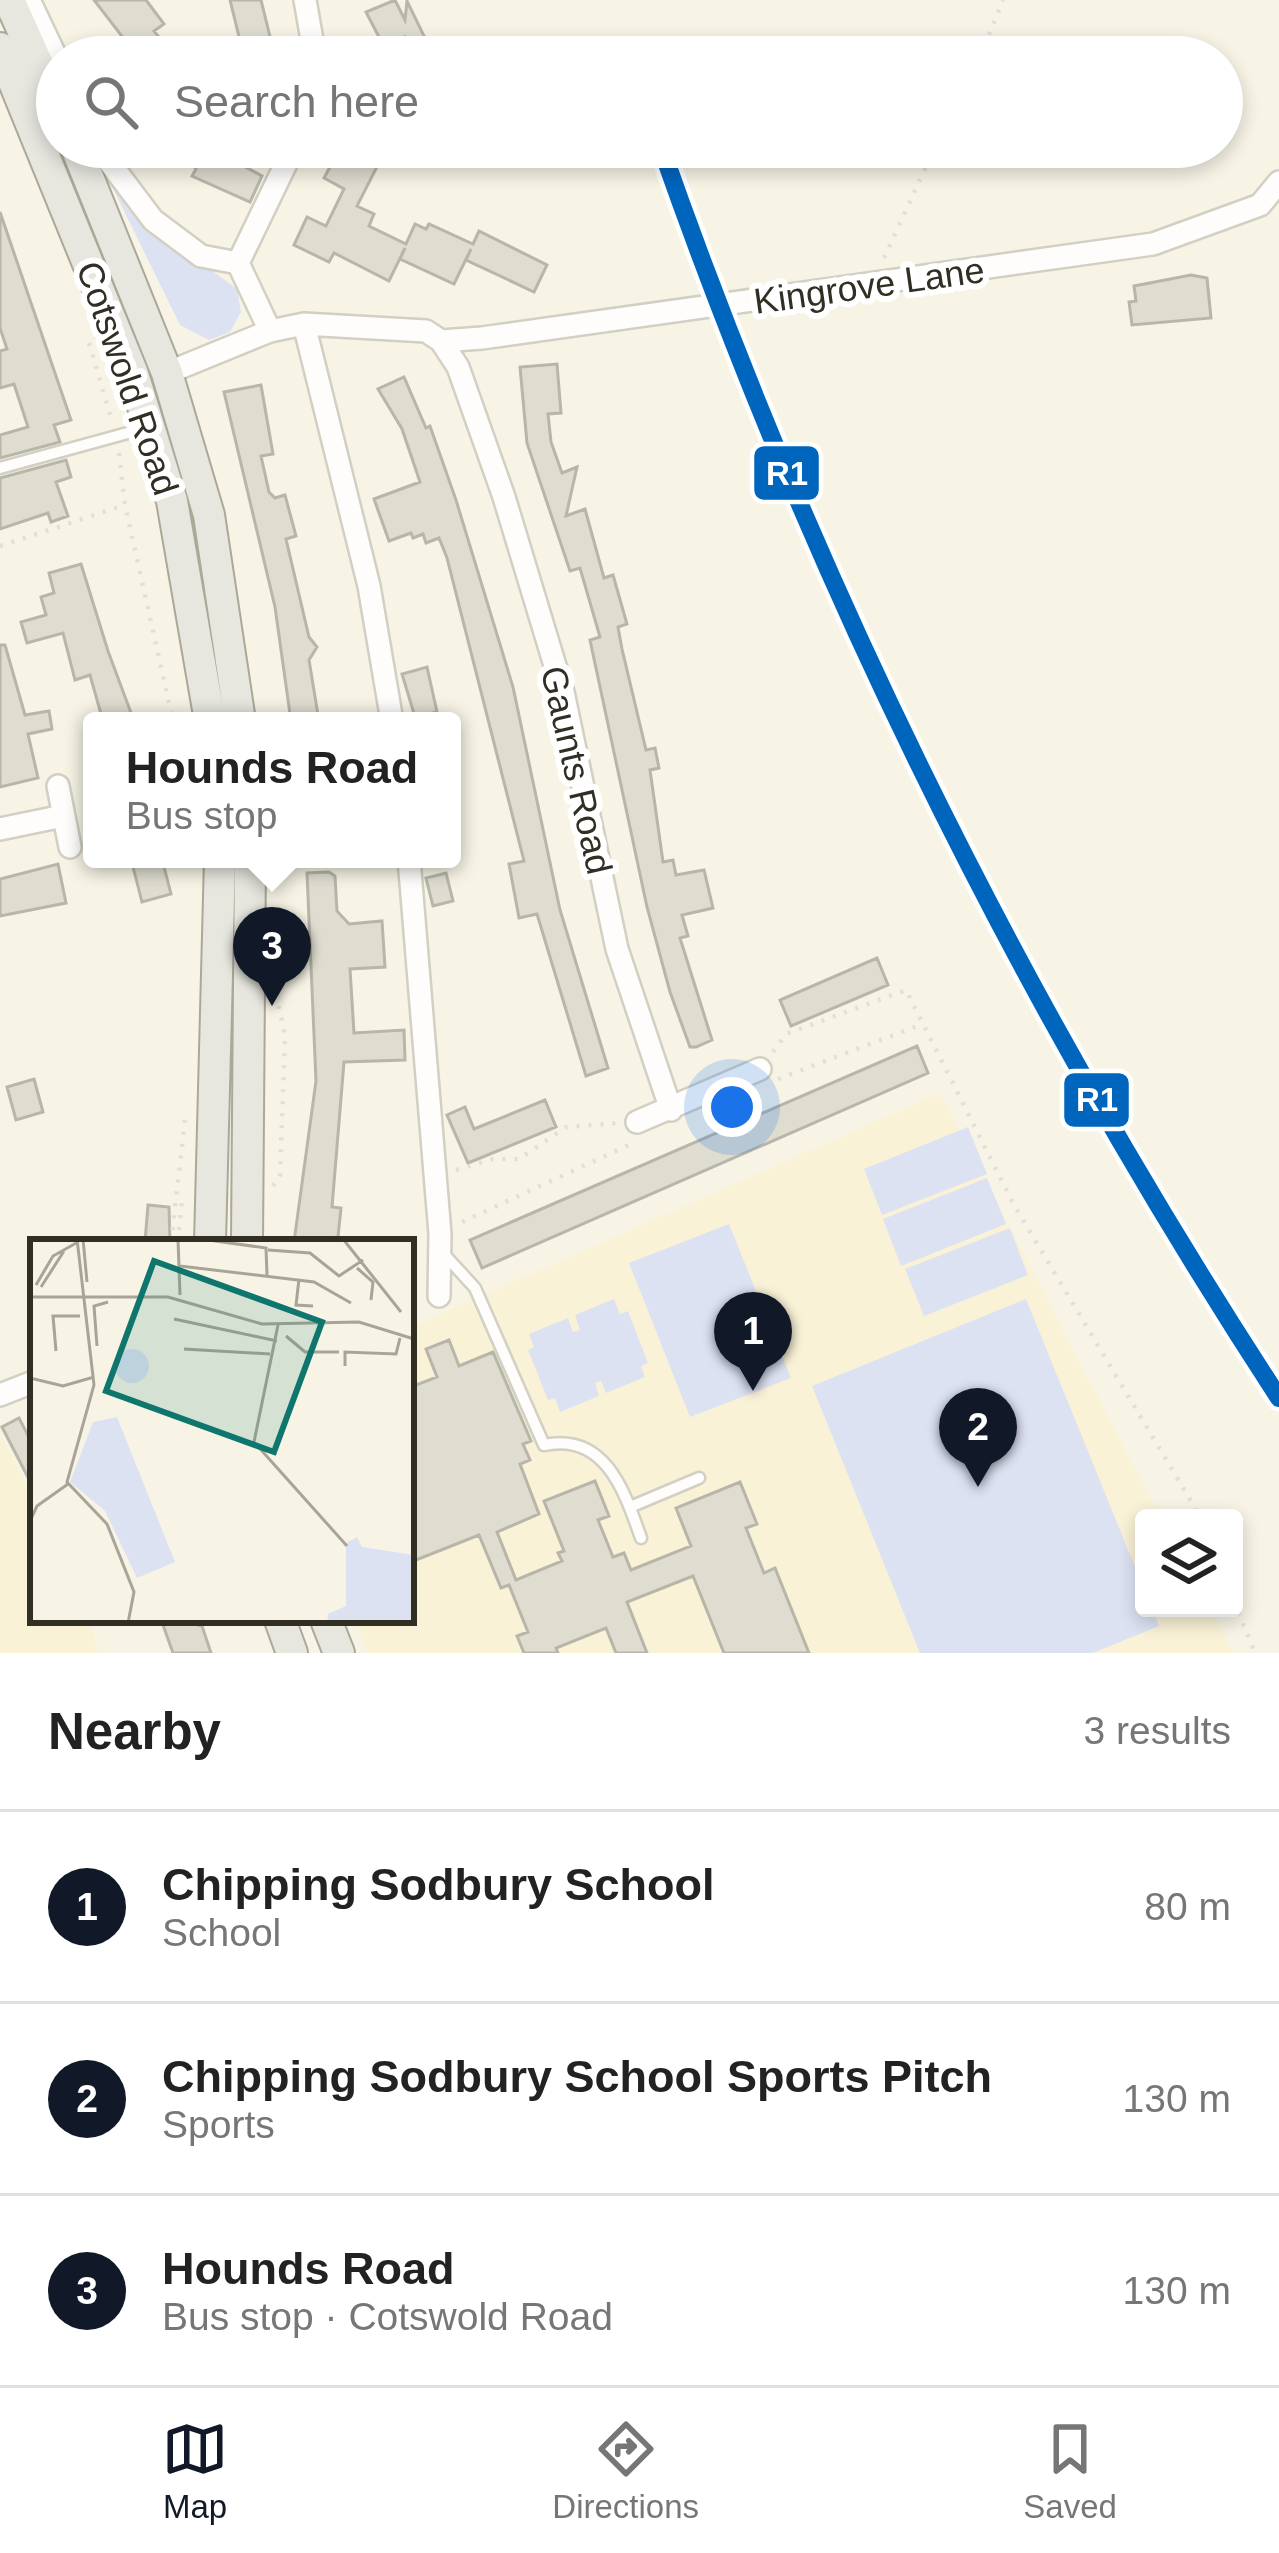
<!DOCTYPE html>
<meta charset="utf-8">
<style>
:root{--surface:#fff;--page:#f6f6f6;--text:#222;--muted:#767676;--line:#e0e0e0;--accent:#111827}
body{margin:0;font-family:Arial,sans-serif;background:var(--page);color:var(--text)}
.controls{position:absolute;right:36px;bottom:36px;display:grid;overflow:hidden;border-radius:12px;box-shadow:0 6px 18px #0003}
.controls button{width:108px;height:108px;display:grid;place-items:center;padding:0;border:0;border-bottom:3px solid var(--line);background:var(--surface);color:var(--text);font:60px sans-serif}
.you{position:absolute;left:732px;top:1107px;width:42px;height:42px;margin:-30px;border:9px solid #fff;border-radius:50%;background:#1a73e8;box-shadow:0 0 0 18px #1a73e833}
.badge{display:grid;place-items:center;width:78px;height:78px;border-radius:50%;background:var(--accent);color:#fff;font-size:39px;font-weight:700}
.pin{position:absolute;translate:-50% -99px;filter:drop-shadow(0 3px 6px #0008)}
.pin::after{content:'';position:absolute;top:63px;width:42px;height:36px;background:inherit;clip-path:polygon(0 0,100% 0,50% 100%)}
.popup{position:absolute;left:83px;top:712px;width:378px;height:156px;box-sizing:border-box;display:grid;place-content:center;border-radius:12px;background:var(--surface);filter:drop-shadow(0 3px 9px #0005);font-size:39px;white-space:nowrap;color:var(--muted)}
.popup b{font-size:45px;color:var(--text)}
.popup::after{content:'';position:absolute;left:50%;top:100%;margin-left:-24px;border:24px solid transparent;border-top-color:var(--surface)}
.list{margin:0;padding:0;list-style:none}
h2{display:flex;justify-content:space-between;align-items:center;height:156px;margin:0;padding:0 48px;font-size:51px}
h2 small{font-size:39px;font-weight:400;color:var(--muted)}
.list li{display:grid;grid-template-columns:78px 1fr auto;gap:36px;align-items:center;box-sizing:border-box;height:192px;padding:0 48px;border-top:3px solid var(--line)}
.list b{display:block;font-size:45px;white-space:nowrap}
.list p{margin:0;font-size:39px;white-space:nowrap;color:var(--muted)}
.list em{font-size:39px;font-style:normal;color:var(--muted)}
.icon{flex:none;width:66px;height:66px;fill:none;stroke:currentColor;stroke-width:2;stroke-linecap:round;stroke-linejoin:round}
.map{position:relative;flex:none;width:1279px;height:1653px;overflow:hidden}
.search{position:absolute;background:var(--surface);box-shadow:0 6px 18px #0003;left:36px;right:36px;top:36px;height:132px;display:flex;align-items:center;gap:30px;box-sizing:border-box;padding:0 42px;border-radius:66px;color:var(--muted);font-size:45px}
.sheet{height:732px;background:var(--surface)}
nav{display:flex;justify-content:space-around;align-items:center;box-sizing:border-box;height:168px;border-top:3px solid var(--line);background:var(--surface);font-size:33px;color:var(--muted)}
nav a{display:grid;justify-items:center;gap:6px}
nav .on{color:var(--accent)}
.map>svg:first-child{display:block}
.built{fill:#f9f2d7}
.green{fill:#dde2f3}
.building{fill:#dfdcd0;stroke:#b8b5a9;stroke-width:3}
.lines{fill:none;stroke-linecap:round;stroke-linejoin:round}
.lane-casing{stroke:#d2cfc3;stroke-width:15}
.street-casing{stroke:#d2cfc3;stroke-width:26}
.primary-casing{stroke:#aca898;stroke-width:34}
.path{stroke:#e0dfda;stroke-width:4.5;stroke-dasharray:3 9;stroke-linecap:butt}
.lane{stroke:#fefdfb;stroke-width:10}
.street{stroke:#fefdfb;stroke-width:21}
.primary{stroke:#e7e6df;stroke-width:30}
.rail-1-casing{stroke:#fff;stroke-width:27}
.rail-1{stroke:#0065bd;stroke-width:18}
.labels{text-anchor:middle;stroke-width:12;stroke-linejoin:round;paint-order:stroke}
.street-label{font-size:36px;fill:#312e23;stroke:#fff}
.inset-road{fill:none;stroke:#a8a598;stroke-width:3}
.view{fill:#0f766e;fill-opacity:0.15;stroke:#0f766e;stroke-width:6}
.inset-edge{fill:none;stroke:#312e23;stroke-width:6}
.line-badge{stroke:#fff;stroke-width:4.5}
.badge-label{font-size:33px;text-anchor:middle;font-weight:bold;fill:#fff}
</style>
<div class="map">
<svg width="1279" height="1653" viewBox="0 0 1279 1653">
<rect width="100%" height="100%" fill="#f7f4e6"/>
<!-- built -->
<path class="built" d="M 940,1093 L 1161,1518 L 1144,1518 L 1144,1608 L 1210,1608 L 1234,1653 L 367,1653 L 355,1620 L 411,1620 L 411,1327 Z
M 0,1433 L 33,1498 L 33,1620 L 89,1620 L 99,1653 L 0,1653 Z"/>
<!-- green -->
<path class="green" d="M 98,158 L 160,232 L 237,289 L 241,312 L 230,332 L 209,340 L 180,325 Z
M 968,1127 L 987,1174 L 882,1215 L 864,1169 Z
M 987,1178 L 1006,1224 L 901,1266 L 883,1219 Z
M 729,1224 L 791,1378 L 690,1417 L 629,1263 Z
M 1010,1228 L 1028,1275 L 924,1316 L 905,1269 Z
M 614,1299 L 620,1314 L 628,1311 L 648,1363 L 641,1366 L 645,1377 L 606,1393 L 601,1381 L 595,1383 L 599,1396 L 560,1412 L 555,1398 L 548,1400 L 528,1350 L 534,1347 L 529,1334 L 568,1318 L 573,1332 L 580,1330 L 575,1315 Z
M 1026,1299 L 1144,1589 L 1144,1608 L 1152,1608 L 1159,1626 L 1093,1653 L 920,1653 L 812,1386 Z"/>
<!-- building -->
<path class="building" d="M 94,0 L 146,0 L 164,24 L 154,31 L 175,57 L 138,57 Z
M 230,0 L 261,0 L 275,57 L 244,57 Z
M 395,0 L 405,20 L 407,1 L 426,40 L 425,57 L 402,57 L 404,37 L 384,47 L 379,37 L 366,12 Z
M 178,147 L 231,147 L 249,155 L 244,166 L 262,176 L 250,202 L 192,176 L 196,169 Z
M 341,147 L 387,147 L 357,206 L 374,214 L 369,226 L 406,244 L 415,224 L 426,229 L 429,224 L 473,244 L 479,231 L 547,265 L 534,292 L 466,260 L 471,249 L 454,284 L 400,259 L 405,248 L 389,281 L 334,253 L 329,262 L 294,245 L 307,217 L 326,226 L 344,189 L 324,178 Z
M 0,212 L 71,420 L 54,425 L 60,442 L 0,458 L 0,435 L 28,427 L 14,384 L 0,388 L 0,351 L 7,349 L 0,328 Z
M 1191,275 L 1207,278 L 1211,318 L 1132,325 L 1129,302 L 1136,301 L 1134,286 Z
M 557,364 L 561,413 L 548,414 L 551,442 L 562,473 L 577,467 L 566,516 L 585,509 L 604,578 L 613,575 L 627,624 L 618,627 L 622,649 L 646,750 L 655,748 L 659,768 L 650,770 L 663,862 L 673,860 L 676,875 L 704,870 L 713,908 L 682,915 L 688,936 L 680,938 L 712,1040 L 696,1047 L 690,1047 L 670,992 L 647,907 L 590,640 L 600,637 L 580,568 L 570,571 L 527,443 L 520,367 Z
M 404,377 L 426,428 L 430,426 L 456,500 L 513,687 L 560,910 L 608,1068 L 586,1076 L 537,914 L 519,918 L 509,864 L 524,861 L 447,558 L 439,538 L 426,543 L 423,534 L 413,538 L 411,533 L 389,541 L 374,499 L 420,482 L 402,429 L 378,389 Z
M 261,385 L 273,454 L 261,456 L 269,492 L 275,498 L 285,495 L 296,536 L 286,539 L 309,637 L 317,647 L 309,660 L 319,721 L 291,721 L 275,607 L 224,392 Z
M 66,460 L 71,477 L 56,482 L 68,516 L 51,522 L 48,513 L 0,529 L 0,478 Z
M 81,564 L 108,651 L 134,721 L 103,721 L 90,675 L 75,680 L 63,633 L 27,643 L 21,622 L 46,615 L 41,597 L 54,593 L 49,573 Z
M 0,645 L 5,645 L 25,715 L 49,711 L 52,729 L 28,734 L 38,778 L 0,787 Z
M 427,667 L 437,712 L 415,717 L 402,674 Z
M 131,859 L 162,859 L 171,894 L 142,902 Z
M 58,864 L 66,903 L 0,916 L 0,879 Z
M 329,872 L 335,876 L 337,911 L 349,924 L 382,921 L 385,967 L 350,969 L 354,1033 L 404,1030 L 405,1060 L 344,1062 L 332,1207 L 341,1208 L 338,1237 L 294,1242 L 316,1081 L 307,873 Z
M 446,873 L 453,901 L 433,906 L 426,878 Z
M 877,958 L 888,985 L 791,1026 L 780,1000 Z
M 917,1046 L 928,1073 L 482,1268 L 470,1240 Z
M 34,1079 L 43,1112 L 16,1120 L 7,1087 Z
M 545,1100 L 556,1127 L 468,1163 L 447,1115 L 465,1107 L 474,1129 Z
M 148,1205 L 169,1207 L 170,1242 L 145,1242 Z
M 449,1340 L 459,1366 L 493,1352 L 531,1441 L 523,1444 L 530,1460 L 520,1464 L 539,1514 L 497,1532 L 516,1580 L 562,1561 L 558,1553 L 564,1551 L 544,1501 L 595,1481 L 609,1516 L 598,1520 L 613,1557 L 624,1553 L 631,1570 L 691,1546 L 676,1508 L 740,1482 L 757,1524 L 746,1528 L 764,1573 L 775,1568 L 809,1653 L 724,1653 L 693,1576 L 627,1602 L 647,1653 L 616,1653 L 606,1628 L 556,1648 L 558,1653 L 524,1653 L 517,1636 L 528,1632 L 509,1585 L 501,1588 L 479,1535 L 411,1562 L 411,1387 L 437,1377 L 426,1349 Z
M 19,1418 L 33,1445 L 33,1487 L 2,1427 Z
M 178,1620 L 202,1626 L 211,1653 L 173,1653 L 163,1625 Z"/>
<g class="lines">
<defs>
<path id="lane" d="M 0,468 L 146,428
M 443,1253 L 475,1288 L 544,1445 C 606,1432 625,1493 641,1538
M 630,1507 L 699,1478"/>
<path id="street" d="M 29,0 L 57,59
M 305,0 L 315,57
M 98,147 L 153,220 L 201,256 L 238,263 L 270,331
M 238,263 L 294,147
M 304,324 L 369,586 L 392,721
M 441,341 L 458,367 L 504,497 L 563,692 L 617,949 L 671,1110
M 167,373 L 270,331 L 304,324 L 426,331 L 441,341 L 482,338 L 1153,244 L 1260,205 L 1279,182
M 58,786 L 70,847
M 0,829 L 63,816
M 409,859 L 440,1234 L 439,1296
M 637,1122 L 760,1069
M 0,1395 L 33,1382"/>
<path id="primary" d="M 9,0 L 57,107
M 0,48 L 133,374 L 172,501 L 210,721
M 76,147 L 167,373 L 209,515 L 240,721
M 210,1242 L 220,859
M 247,1242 L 250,859
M 280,1620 L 292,1653
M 326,1620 L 339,1653"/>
</defs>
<!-- lane casing -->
<use href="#lane" class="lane-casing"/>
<!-- street casing -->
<use href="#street" class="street-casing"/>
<!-- primary casing -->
<use href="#primary" class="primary-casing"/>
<!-- path -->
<path class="path" d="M 980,57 L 1003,0
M 884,258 L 935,147
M 89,343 L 111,418
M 119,453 L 125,505 L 173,721
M 0,546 L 125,505
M 773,1052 L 786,1034 L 906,990 L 1014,1205 L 1201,1518
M 778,1079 L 923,1024
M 456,1170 L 493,1159 L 519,1159 L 566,1127 L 619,1123
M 273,1186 L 280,1176 L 285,1035 L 278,1003
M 462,1222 L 631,1144
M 171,1242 L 185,1120
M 178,1242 L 182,1200
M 1234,1601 L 1255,1653"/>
<!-- lane -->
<use href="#lane" class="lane"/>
<!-- street -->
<use href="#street" class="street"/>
<!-- primary -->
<use href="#primary" class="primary"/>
<defs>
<path id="rail-1" d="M 661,147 C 816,589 1023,1006 1279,1398"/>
</defs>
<!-- rail-1 casing -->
<use href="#rail-1" class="rail-1-casing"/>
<!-- rail-1 -->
<use href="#rail-1" class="rail-1"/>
</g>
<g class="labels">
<!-- street labels -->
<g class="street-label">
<text transform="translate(869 285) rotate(-8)" y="13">Kingrove Lane</text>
<text transform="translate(128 378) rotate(71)" y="13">Cotswold Road</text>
<text transform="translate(577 770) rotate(77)" y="13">Gaunts Road</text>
</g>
</g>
<!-- overview -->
<g transform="translate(30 1239)">
<rect width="384" height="384" fill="#f7f4e6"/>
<path d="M85 127a17 17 0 1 1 34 0a17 17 0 1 1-34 0ZM 87,178 L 145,323 L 107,339 L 75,272 L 40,243 L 63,183 ZM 327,298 L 332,308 L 384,316 L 384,384 L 297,384 L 298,375 L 316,367 L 316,304 Z" fill="#dde2f3"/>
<path class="inset-road" d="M 47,0 L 64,146 L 37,243 L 77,285 L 104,353 L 98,384M 53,0 L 57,43M 148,0 L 150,56M 171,0 L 236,9 L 237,36M 313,0 L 371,73M 238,11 L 280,14 L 309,37 L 333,21M 150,27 L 284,43 L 321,64M 327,29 L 343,43 L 341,61M 269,40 L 266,66 L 283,67M 6,46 L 23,17 L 48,3M 11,48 L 34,12M 0,58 L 138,58 L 232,85 L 329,83 L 384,100M 144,80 L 247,102M 248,86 L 224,203 L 317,307M 256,97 L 275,113 L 309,113M 67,107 L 64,67 L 78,63M 154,110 L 240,115M 26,112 L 23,77 L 50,77M 315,127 L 315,113 L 366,115 L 370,99M 0,139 L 33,147 L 64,138M 0,282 L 7,267 L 38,245"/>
<path class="view" d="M 124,22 L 292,83 L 244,213 L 76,152 Z"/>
<rect width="384" height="384" class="inset-edge"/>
</g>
<g class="line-badge">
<rect x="752" y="444" width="69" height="58" rx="12" fill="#0065bd"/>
<rect x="1062" y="1071" width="69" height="58" rx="12" fill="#0065bd"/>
</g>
<g class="badge-label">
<text x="787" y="485">R1</text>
<text x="1097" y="1111">R1</text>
</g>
</svg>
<div class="controls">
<button><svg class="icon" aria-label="layers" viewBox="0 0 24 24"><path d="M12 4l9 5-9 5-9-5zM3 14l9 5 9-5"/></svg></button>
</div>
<div class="you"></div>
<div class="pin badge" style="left:753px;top:1391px">1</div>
<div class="pin badge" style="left:978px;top:1487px">2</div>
<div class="pin badge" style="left:272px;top:1006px">3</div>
<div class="popup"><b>Hounds Road</b>Bus stop</div>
<div class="search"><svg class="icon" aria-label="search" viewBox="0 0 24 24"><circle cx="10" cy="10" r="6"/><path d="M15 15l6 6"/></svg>Search here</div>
</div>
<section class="sheet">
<h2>Nearby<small>3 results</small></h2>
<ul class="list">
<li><span class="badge">1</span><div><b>Chipping Sodbury School</b><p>School</p></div><em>80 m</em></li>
<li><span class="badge">2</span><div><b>Chipping Sodbury School Sports Pitch</b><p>Sports</p></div><em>130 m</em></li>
<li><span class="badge">3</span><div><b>Hounds Road</b><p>Bus stop · Cotswold Road</p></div><em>130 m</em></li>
</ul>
</section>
<nav>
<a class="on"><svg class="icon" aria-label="map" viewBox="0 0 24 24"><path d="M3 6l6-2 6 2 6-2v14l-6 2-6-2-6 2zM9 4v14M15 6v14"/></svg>Map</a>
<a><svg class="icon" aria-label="directions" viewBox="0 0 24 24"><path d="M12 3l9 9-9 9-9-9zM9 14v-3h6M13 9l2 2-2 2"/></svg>Directions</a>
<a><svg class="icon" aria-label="saved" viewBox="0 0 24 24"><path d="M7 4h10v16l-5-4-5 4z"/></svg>Saved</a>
</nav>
